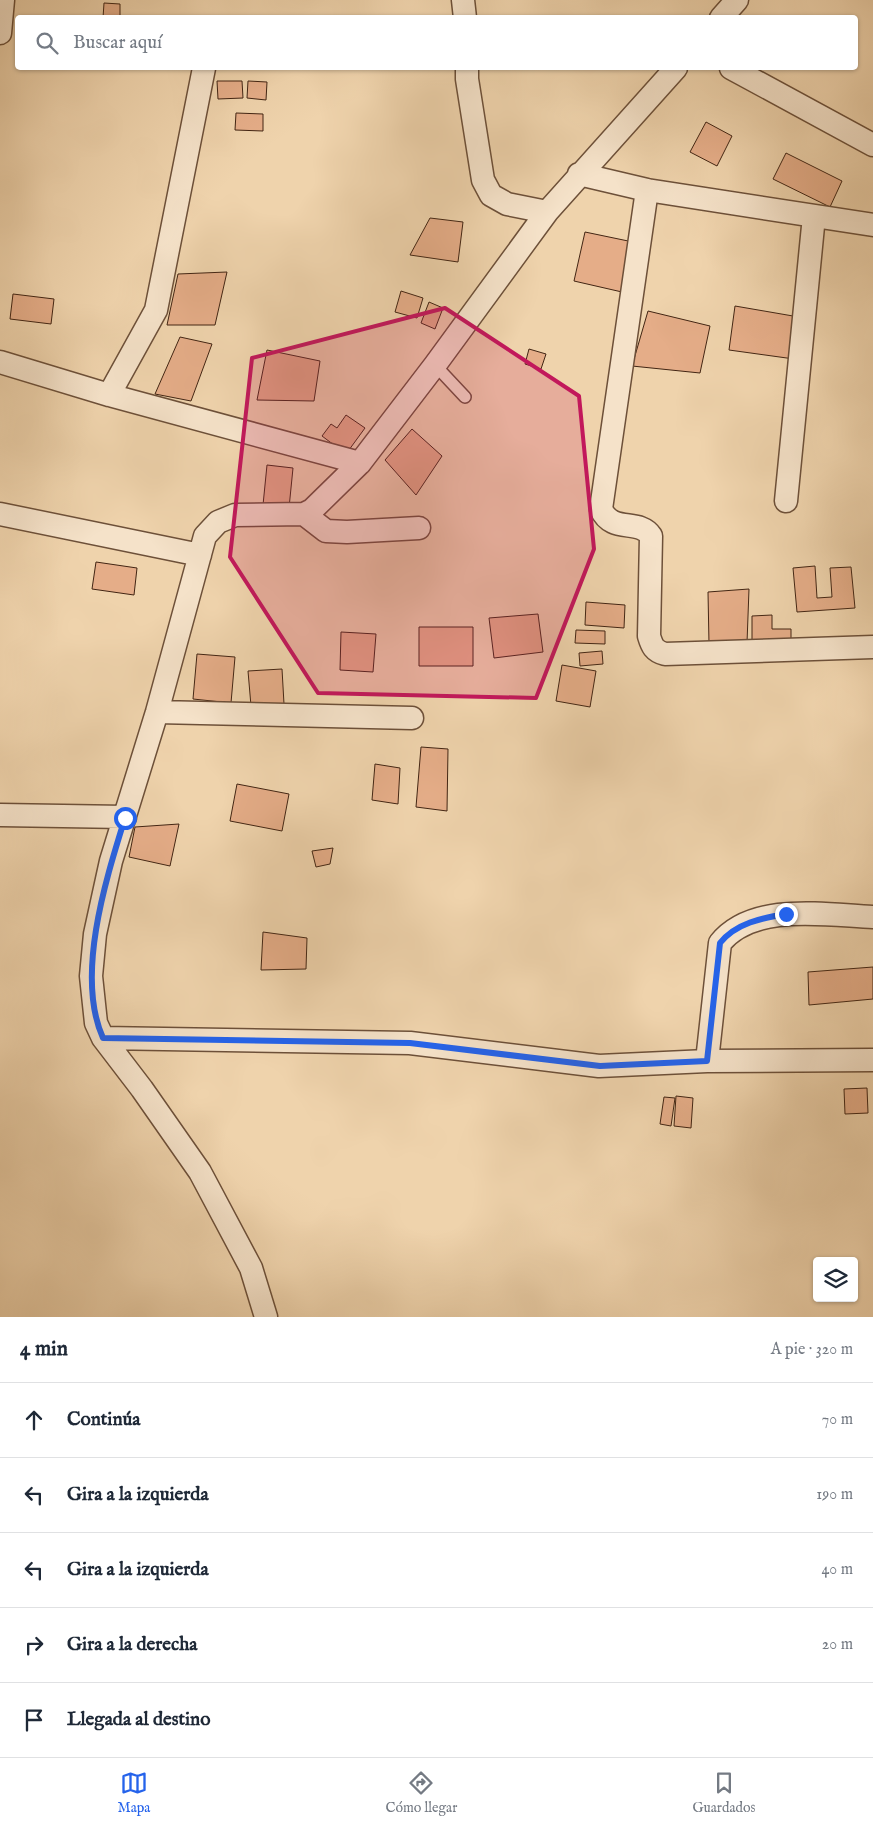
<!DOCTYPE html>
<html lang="es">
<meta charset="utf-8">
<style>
:root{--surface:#fff;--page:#f6f6f7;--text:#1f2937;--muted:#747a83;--line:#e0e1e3;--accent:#2563eb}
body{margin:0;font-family:"IM FELL English",serif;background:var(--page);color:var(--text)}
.controls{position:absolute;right:15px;bottom:15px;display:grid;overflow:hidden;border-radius:5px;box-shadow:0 1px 4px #0004}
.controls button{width:45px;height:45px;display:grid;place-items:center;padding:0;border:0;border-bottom:1px solid var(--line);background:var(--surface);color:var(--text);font:25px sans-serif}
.stop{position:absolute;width:15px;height:15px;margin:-11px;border:4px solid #2563eb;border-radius:50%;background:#fff}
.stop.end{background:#2563eb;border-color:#fff;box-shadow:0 1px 5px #0008}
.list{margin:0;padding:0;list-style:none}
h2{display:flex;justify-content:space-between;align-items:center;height:65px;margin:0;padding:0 20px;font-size:21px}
h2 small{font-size:16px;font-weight:400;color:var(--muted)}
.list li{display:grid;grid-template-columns:32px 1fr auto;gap:15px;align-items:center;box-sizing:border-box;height:75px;padding:0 20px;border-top:1px solid var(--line)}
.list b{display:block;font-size:19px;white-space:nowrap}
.list em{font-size:16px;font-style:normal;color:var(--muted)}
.icon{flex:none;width:28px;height:28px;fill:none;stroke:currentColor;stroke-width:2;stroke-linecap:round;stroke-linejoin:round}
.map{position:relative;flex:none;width:873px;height:1317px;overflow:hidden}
.search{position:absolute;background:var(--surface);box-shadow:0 1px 4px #0004;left:15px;right:15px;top:15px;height:55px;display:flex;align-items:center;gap:12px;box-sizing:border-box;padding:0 18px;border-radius:5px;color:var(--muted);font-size:19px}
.sheet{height:440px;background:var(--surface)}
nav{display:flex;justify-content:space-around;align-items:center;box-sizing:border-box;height:70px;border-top:1px solid var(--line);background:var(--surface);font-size:14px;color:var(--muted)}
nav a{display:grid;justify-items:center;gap:2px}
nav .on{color:var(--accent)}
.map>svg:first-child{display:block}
.building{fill:#e5ad88;stroke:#422513}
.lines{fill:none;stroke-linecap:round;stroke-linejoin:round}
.lane-casing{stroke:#6d5039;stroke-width:14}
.street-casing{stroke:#6d5039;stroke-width:25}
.lane{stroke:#f5e2c9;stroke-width:11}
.street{stroke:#f5e2c9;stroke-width:22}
.route{stroke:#2563eb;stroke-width:6}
.marked{fill:#c2185b;fill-opacity:0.2;stroke:#c2185b;stroke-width:4;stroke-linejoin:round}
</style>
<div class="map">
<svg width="873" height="1317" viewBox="0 0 873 1317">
<rect width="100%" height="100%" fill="#efd3ac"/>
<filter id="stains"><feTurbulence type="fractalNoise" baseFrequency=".004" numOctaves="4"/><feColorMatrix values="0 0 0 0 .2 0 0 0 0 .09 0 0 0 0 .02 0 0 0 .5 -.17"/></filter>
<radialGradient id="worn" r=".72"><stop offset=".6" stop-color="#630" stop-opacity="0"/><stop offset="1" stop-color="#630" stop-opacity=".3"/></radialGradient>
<!-- building -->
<path class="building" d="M 104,3 L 120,4 L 120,18 L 103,18 Z
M 217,81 L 242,81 L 243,98 L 218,99 Z
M 248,81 L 267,82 L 266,100 L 247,98 Z
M 236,113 L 263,114 L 263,131 L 235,130 Z
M 706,122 L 732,136 L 717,166 L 690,152 Z
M 786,153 L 842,181 L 830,207 L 773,179 Z
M 430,218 L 463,222 L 458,262 L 410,255 Z
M 585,232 L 633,242 L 622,292 L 574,281 Z
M 227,272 L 215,325 L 167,325 L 178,274 Z
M 401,291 L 423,298 L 417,318 L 395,312 Z
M 13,294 L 54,299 L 51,324 L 10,319 Z
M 429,302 L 443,308 L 435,329 L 421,323 Z
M 735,306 L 793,316 L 794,359 L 729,350 Z
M 648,311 L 710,326 L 700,373 L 632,366 Z
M 180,337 L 212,344 L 191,401 L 155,394 Z
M 529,349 L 546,354 L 541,369 L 525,364 Z
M 267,350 L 320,361 L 314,401 L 257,400 Z
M 346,415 L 365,428 L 346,454 L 322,436 L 331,424 L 337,428 Z
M 412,429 L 442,456 L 416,495 L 385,460 Z
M 267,465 L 293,468 L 289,508 L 263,505 Z
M 96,562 L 137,568 L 134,595 L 92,589 Z
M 815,566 L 817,598 L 832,597 L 830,568 L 851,567 L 855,608 L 797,612 L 793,568 Z
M 749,589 L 747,643 L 709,644 L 708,592 Z
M 586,602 L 625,605 L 624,628 L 585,625 Z
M 538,614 L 543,652 L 494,658 L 489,618 Z
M 772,615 L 772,629 L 791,629 L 791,647 L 752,648 L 752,616 Z
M 419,627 L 473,627 L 473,666 L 419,666 Z
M 576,630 L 605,631 L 605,644 L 575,643 Z
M 341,632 L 376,634 L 373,672 L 340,670 Z
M 602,651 L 603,664 L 580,666 L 579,653 Z
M 197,654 L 235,657 L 231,703 L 193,699 Z
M 562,665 L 596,671 L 590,707 L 556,701 Z
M 282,669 L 284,704 L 251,706 L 248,671 Z
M 421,747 L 448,749 L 447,811 L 416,807 Z
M 375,764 L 400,768 L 398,804 L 372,800 Z
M 237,784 L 289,794 L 282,831 L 230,821 Z
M 179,824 L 170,866 L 129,857 L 135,827 Z
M 333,848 L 330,864 L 316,867 L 312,851 Z
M 263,932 L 307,938 L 306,969 L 261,970 Z
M 873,967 L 873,999 L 809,1005 L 808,972 Z
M 867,1088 L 868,1113 L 845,1114 L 844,1089 Z
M 676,1096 L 693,1098 L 691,1128 L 674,1126 Z
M 664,1097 L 675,1098 L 671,1126 L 660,1124 Z"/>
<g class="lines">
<defs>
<path id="lane" d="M 435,365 L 465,397"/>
<path id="street" d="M 463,0 L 465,18
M 721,18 L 737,0
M 0,33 L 3,0
M 467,68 L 467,79 L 483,180 L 491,195 L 507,204 L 547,212
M 731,68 L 873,145
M 579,174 L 647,190 L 873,225
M 647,190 L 601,509 C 612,534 639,518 651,536 L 649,636 C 652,646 654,651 665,654 L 873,647
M 0,362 L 109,395 L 360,463
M 109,395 L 156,310 L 204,68
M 786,501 L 814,216
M 0,514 L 200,555
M 304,514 L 326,531 L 347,532 L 419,528
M 157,712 L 412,718
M 0,815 L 125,817
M 103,1038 L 410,1043 L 599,1066 L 707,1061 L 873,1060
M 707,1061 L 720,943 C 753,902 826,915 873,917
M 266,1317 L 251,1268 L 200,1172 L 142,1089 L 103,1038 L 96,1023 L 91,976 L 95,934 L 111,861 L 157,712 L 205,536 L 218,522 L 235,515 L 304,514 L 312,510 L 360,463 L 435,365 L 547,212 L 676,68"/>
</defs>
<!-- lane casing -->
<use href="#lane" class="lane-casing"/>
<!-- street casing -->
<use href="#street" class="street-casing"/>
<!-- lane -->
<use href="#lane" class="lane"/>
<!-- street -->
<use href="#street" class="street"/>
</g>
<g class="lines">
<!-- route -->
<path class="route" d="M 125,818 C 106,879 75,976 103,1038 L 410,1043 L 600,1066 L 707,1061 L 720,943 C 736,923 762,918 786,914"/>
</g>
<!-- marked area -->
<path class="marked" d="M 445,308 L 579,396 L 594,549 L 536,698 L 318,693 L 230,557 L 252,358 Z"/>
<rect width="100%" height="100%" filter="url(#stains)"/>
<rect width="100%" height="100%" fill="url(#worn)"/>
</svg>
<div class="controls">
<button><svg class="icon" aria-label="layers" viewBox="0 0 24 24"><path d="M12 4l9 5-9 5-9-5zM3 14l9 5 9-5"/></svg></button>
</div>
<div class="stop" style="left:125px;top:818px"></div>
<div class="stop end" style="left:786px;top:914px"></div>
<div class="search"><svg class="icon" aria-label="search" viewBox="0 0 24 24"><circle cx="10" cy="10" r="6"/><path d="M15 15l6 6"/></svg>Buscar aquí</div>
</div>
<section class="sheet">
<h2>4 min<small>A pie · 320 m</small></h2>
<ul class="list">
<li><svg class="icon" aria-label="ahead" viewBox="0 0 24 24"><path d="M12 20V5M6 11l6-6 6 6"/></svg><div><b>Continúa</b></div><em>70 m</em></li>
<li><svg class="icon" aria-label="left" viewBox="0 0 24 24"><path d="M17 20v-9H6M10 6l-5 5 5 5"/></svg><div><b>Gira a la izquierda</b></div><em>190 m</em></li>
<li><svg class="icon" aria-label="left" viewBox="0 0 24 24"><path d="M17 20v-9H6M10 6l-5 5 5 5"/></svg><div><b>Gira a la izquierda</b></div><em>40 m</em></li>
<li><svg class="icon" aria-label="right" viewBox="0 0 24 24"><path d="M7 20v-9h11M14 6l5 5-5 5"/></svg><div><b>Gira a la derecha</b></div><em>20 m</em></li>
<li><svg class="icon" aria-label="arrive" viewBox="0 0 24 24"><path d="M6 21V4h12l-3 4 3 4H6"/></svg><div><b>Llegada al destino</b></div></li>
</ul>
</section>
<nav>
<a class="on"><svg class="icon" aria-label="map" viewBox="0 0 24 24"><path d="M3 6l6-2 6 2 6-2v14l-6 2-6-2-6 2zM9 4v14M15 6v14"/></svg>Mapa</a>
<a><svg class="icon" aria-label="directions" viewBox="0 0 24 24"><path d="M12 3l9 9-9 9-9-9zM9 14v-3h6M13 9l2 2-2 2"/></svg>Cómo llegar</a>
<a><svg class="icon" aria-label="saved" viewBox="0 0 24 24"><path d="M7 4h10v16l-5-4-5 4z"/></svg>Guardados</a>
</nav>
